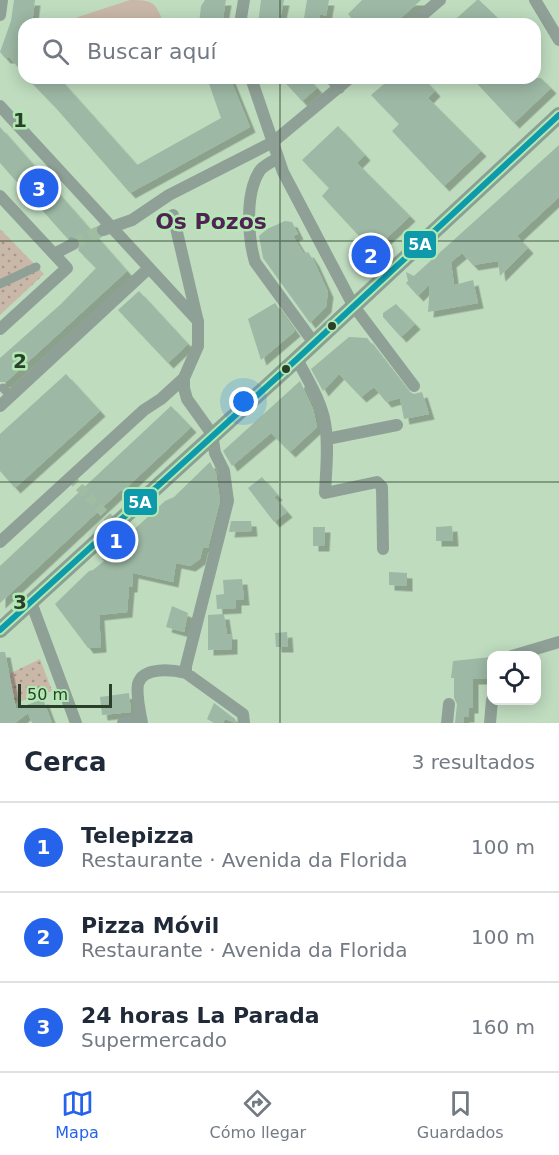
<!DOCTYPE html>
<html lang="es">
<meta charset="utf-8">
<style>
:root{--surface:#fff;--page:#f2f2f3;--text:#1f2937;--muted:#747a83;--line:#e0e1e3;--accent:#2563eb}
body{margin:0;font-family:"DejaVu Sans",sans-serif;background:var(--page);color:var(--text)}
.controls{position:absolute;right:18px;bottom:18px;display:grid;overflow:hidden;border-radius:12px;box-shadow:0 3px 15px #0003}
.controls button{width:54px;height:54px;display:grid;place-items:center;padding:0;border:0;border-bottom:2px solid var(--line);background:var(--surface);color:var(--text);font:30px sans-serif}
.scale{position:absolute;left:18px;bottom:15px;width:94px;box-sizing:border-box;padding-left:6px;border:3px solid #2a402a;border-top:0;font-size:16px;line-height:21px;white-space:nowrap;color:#2a402a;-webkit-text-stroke:4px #b2e9b2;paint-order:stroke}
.you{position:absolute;left:244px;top:402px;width:21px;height:21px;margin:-15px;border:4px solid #fff;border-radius:50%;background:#1a73e8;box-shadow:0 0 0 9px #1a73e833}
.badge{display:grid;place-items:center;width:39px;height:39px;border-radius:50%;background:var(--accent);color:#fff;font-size:20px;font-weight:700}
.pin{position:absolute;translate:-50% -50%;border:3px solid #fff;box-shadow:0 2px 6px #0006}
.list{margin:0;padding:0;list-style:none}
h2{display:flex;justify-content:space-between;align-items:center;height:78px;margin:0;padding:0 24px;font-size:26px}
h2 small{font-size:20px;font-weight:400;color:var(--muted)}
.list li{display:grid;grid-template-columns:39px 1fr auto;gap:18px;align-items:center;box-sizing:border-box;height:90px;padding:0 24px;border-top:2px solid var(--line)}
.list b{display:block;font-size:22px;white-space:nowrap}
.list p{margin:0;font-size:20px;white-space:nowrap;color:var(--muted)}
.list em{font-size:20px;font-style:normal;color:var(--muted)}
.icon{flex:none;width:33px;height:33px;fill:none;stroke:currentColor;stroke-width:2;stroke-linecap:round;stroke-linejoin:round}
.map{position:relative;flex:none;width:559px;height:723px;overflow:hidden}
.search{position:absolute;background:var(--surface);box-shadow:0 3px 15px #0003;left:18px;right:18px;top:18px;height:66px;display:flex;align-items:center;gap:15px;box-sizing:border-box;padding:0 21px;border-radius:18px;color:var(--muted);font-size:22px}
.sheet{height:348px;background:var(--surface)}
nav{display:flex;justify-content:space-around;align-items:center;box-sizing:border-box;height:84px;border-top:2px solid var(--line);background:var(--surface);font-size:16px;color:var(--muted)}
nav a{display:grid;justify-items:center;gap:3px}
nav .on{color:var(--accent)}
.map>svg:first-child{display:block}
.grass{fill:url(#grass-dots)}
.pitch{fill:#c9b8a8}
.building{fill:#9db8a5;filter:url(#shadow)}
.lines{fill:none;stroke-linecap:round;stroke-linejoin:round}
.pedestrian-tunnel{stroke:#a1bda1;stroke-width:9;stroke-dasharray:9 4.5;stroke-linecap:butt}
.minor-tunnel{stroke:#a1bda1;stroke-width:12;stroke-dasharray:12 6;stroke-linecap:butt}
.pedestrian{stroke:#8fa096;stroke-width:9}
.minor{stroke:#8fa096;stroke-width:12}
.secondary{stroke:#8ba094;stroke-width:16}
.bus-1-casing{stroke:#b2e9b2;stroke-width:10}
.bus-1{stroke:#0f9aab;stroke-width:6}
.grid{fill:none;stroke:#2a402a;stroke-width:1.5;stroke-opacity:0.55}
.bus-dot{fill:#2a402a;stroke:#b2e9b2;stroke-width:2}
.labels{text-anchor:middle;stroke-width:5;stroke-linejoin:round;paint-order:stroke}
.neighbourhood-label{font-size:22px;font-weight:bold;fill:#512254;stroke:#b2e9b2}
.grid-label{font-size:20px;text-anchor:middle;font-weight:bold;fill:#2a402a;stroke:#b2e9b2;stroke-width:5;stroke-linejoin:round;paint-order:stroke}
.line-badge{stroke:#b2e9b2;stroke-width:2}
.badge-label{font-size:16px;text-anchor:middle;font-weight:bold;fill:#fff}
</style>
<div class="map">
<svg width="559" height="723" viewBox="0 0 559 723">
<defs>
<pattern id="grass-dots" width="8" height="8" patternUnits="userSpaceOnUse" patternTransform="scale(1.5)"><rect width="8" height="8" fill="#c9b8a8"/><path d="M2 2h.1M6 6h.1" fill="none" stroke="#a39789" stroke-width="1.8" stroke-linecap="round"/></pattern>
<filter id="shadow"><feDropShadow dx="5.5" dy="5.5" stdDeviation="0" flood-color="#0004"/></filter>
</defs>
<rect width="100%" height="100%" fill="#bfdcbf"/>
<!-- grass -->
<path class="grass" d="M 0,229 L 44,274 L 0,315 Z
M 40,659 L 52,691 L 15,703 L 9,674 Z"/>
<!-- pitch -->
<path class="pitch" d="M 130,0 C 154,0 155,2 164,24 L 65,24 L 78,17 Z"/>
<!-- building -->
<path class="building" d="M 14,0 L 35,0 L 32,24 L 24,24 L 24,74 L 10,58 L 5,58 L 0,52 L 11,21 Z
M 205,0 L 226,0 L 222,24 L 199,24 L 201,6 Z
M 261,0 L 284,0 L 279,24 L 258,24 Z
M 307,0 L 329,0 L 326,16 L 320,14 L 318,24 L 303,24 Z
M 362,0 L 421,0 L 394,24 L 356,24 L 348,14 Z
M 477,0 L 479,0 L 504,24 L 450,24 Z
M 27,78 L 59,78 L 137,165 L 221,118 L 207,78 L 230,78 L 250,127 L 130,193 L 56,108 Z
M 281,78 L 308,78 L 317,88 L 302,101 Z
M 391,78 L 423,78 L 435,91 L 428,98 L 481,151 L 444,186 L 392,131 L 399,124 L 371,95 Z
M 472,78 L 541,78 L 551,88 L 514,123 Z
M 338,126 L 365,155 L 357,163 L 410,216 L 373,251 L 322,196 L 329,188 L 302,160 Z
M 0,127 L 127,271 L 6,382 L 0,382 L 0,358 L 61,304 L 96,268 L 78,250 L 81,245 L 80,240 L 74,236 L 67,238 L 0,163 Z
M 559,145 L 559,197 L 517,236 L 528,248 L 500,276 L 498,261 L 473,265 L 462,253 L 451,262 L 454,285 L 473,280 L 478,303 L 428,312 L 430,284 L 418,296 L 406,283 L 408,281 L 406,272 L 414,276 L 416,274 Z
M 285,221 L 292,222 L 298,234 L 293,236 L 304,254 L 308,252 L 314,261 L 328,292 L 326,307 L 310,323 L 263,258 L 259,236 L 267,229 Z
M 139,291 L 188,344 L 168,363 L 118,310 Z
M 275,303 L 295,331 L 261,360 L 248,319 Z
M 396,304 L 415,324 L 401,337 L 383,317 L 383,313 Z
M 349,337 L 367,338 L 408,391 L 414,394 L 422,392 L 429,414 L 404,419 L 400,398 L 386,402 L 374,387 L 361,397 L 339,374 L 323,391 L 311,369 Z
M 66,374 L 100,411 L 15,488 L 0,471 L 0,434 Z
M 300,381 L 313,409 L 317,427 L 290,452 L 271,433 L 232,466 L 223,451 Z
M 171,406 L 191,427 L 123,491 L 120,491 L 0,603 L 0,566 Z
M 210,462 L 216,473 L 220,501 L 208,548 L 203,547 L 200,559 L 190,566 L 176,563 L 173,582 L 133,573 L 132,587 L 129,587 L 127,612 L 99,615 L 101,647 L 88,648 L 55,604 L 89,571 L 93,570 L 104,561 L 102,559 L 165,501 L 174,497 Z
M 262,477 L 277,495 L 274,497 L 287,512 L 274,522 L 248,488 Z
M 231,521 L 251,521 L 252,531 L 229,532 Z
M 452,526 L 453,541 L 436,541 L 436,527 Z
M 313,527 L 325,527 L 324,546 L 313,546 Z
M 389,572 L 407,573 L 407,586 L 389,585 Z
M 242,579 L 244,600 L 236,600 L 236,608 L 217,609 L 216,595 L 224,594 L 223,580 Z
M 172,606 L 188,613 L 184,632 L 166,627 Z
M 224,614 L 227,634 L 232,634 L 232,649 L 208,650 L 208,615 Z
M 287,632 L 288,647 L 276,647 L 275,633 Z
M 0,652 L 5,652 L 16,709 L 43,699 L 52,723 L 32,723 L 28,713 L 15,723 L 0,723 Z
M 491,657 L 489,679 L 473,679 L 473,708 L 469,708 L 469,717 L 464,717 L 463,723 L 455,723 L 457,704 L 454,698 L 454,678 L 451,678 L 453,661 Z
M 129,693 L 131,712 L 102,715 L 100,697 Z
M 214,703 L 235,719 L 236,723 L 225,719 L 223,723 L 214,723 L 207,719 Z"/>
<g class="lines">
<!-- pedestrian-tunnel -->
<path class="pedestrian-tunnel" d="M 70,477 L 115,525"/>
<!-- minor-tunnel -->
<path class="minor-tunnel" d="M 73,244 L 103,230"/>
<!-- pedestrian -->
<path class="pedestrian" d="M 0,284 L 36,267
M 3,388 L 11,396"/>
<!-- minor -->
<path class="minor" d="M 535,0 L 559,40
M 0,15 L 2,0
M 240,24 L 244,0
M 412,24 L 440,0
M 251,78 L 283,172 L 353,305 L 414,386
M 331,78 L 339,88
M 0,106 L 198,321
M 278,158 C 272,162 262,166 259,172 C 245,195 248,237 255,262 L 314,343
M 0,196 L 67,268 L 0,329
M 173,215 L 198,322 L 198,346 L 184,378 L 184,388 L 187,399 L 212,434 L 215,453 L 224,471 L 228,501 L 186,666 L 186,673 L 243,714 L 244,723
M 103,230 L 132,220 L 169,195 L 273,142 L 350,78
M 54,254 L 73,244
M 297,359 C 307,379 321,400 325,423 C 329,445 326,470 325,493 L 377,482 L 382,487 L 383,549
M 0,406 L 149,268
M 327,439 L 397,425
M 0,542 L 144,410 L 161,399 L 184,378
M 31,602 L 76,723
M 512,656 L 559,642
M 123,723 L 141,719
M 142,723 C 140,712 136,695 138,684 C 143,666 173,670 186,673
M 447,723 L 449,704
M 490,723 L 492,700"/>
<!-- secondary -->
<path class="secondary" d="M 0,630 L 297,359 L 559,115"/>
<defs>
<path id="bus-1" d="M 0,630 L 297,359 L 559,115"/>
</defs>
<!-- bus-1 casing -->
<use href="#bus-1" class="bus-1-casing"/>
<!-- bus-1 -->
<use href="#bus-1" class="bus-1"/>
</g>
<!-- grid -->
<path class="grid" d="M 280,0 L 280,24M 280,78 L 280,723M 0,241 L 559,241M 0,482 L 559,482"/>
<!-- markers -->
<g class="bus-dot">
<circle cx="332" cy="326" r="5"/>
<circle cx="286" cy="369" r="5"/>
</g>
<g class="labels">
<!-- neighbourhood labels -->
<g class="neighbourhood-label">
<text x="211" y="229">Os Pozos</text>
</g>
</g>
<g class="grid-label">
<text x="20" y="127">1</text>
<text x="20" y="368">2</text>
<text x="20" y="609">3</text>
</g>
<g class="line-badge">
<rect x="403" y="230" width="34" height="29" rx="6" fill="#0f9aab"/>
<rect x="123" y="488" width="35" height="28" rx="6" fill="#0f9aab"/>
</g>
<g class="badge-label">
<text x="420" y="250">5A</text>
<text x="140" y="508">5A</text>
</g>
</svg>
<div class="controls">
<button><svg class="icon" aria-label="locate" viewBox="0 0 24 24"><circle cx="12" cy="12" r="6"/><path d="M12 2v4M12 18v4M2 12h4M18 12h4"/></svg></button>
</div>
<div class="scale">50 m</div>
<div class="you"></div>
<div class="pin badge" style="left:116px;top:540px">1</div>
<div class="pin badge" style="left:371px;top:255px">2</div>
<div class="pin badge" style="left:39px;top:188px">3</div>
<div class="search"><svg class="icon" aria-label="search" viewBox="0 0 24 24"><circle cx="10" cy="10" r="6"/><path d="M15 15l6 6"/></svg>Buscar aquí</div>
</div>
<section class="sheet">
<h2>Cerca<small>3 resultados</small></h2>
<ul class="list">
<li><span class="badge">1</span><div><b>Telepizza</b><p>Restaurante · Avenida da Florida</p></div><em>100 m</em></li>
<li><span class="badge">2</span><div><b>Pizza Móvil</b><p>Restaurante · Avenida da Florida</p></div><em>100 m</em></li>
<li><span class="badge">3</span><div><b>24 horas La Parada</b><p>Supermercado</p></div><em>160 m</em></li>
</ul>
</section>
<nav>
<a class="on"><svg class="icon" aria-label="map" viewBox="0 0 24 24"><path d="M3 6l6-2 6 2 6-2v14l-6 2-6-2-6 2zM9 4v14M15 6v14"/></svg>Mapa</a>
<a><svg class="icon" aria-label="directions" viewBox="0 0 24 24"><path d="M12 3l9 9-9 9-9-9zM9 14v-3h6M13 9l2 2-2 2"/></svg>Cómo llegar</a>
<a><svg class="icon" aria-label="saved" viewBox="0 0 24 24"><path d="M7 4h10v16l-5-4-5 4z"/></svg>Guardados</a>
</nav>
